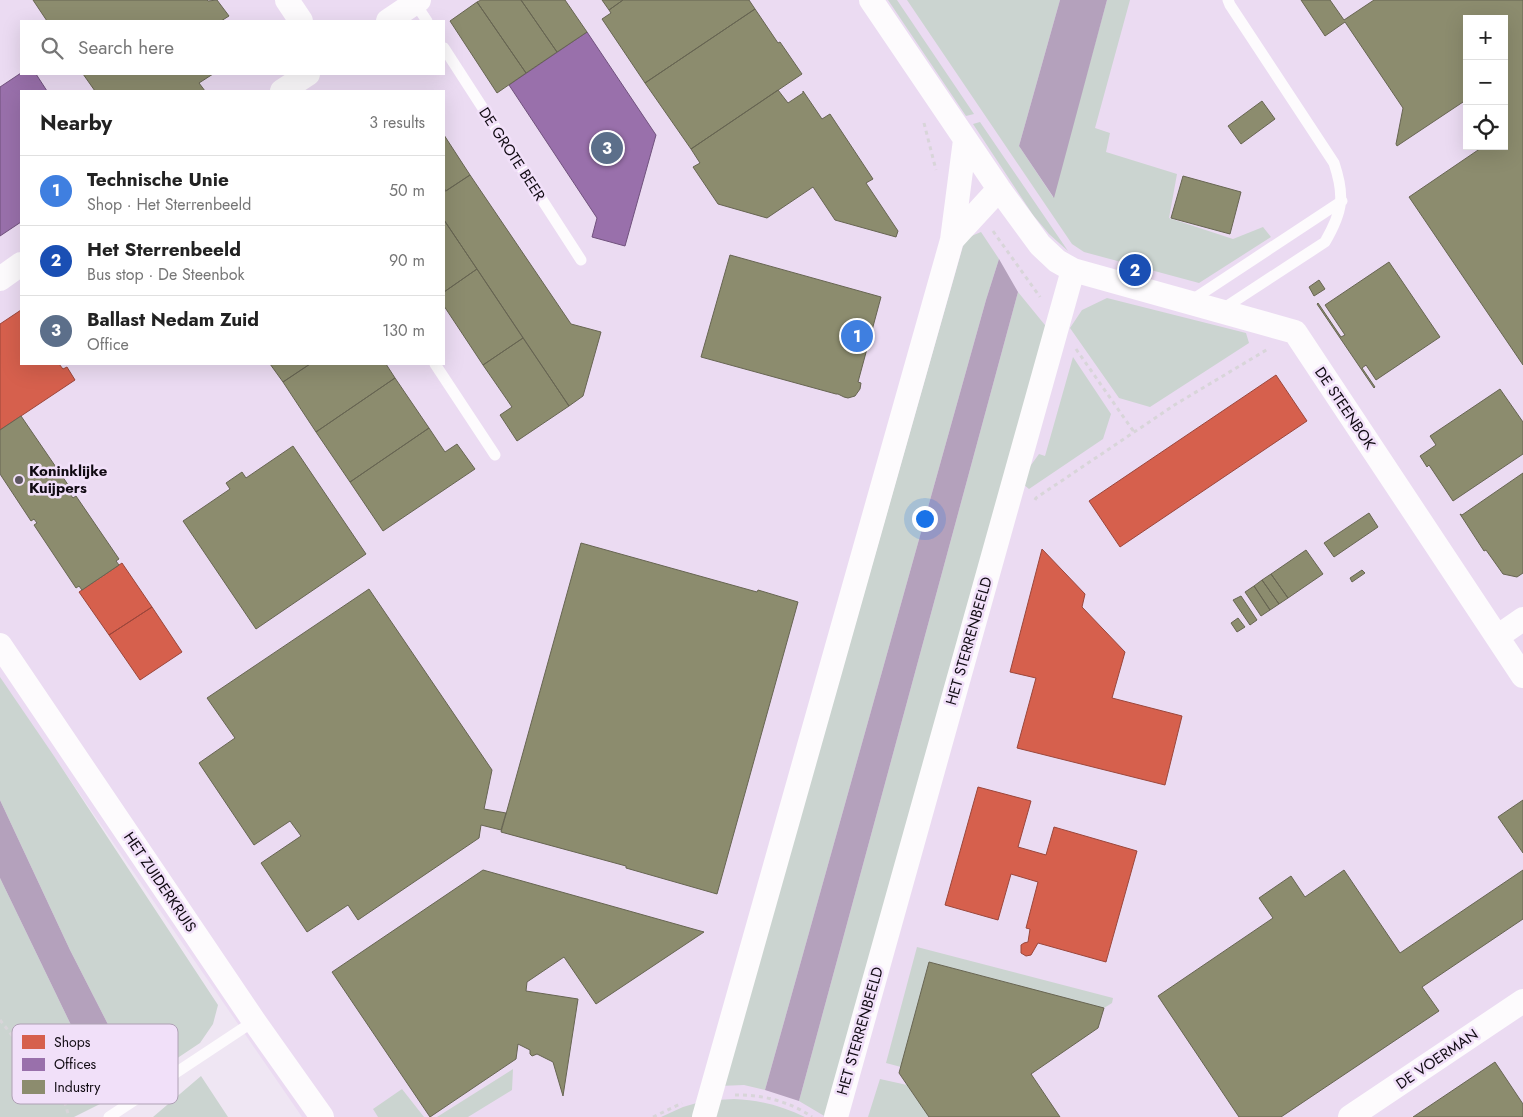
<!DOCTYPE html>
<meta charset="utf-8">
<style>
:root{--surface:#fff;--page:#f6f6f6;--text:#222;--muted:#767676;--line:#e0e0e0;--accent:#0b8043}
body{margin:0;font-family:Jost,sans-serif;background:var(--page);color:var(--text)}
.controls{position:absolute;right:15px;top:15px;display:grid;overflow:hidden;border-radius:0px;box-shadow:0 5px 20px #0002}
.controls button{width:45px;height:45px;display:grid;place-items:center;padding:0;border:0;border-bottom:1px solid var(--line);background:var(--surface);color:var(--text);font:25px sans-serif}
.you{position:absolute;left:924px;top:518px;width:18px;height:18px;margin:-12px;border:4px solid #fff;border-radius:50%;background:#1a73e8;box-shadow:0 0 0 8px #1a73e833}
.badge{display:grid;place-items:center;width:32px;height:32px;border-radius:50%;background:var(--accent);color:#fff;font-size:16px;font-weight:700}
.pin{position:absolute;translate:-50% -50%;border:2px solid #fff;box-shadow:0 1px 5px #0006}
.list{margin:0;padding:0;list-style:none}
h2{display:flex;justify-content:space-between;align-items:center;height:65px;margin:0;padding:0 20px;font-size:21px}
h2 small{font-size:16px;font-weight:400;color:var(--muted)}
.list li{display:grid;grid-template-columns:32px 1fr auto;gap:15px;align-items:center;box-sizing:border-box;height:70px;padding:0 20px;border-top:1px solid var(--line)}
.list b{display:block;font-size:19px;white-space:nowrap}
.list p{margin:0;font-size:16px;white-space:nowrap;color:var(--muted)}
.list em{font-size:16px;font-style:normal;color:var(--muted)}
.icon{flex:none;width:28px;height:28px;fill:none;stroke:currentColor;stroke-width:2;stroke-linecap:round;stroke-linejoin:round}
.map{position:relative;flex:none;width:1523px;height:1117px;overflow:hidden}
.search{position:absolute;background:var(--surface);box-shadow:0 5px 20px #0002;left:20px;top:20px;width:425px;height:55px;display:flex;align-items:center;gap:12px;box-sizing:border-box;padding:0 18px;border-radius:0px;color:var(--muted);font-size:19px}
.panel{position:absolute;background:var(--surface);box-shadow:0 5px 20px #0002;left:20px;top:90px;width:425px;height:275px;border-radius:0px}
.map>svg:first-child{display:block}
.built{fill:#ebdbf2;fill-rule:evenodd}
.green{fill:#cbd4d0}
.water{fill:#b4a1bc}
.shops{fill:#d6604d;stroke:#9b463b}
.offices{fill:#9970ab;stroke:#70517d}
.industry{fill:#8c8c6e;stroke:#676552}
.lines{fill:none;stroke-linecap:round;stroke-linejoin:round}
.path{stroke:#d8d5d9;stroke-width:3;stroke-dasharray:4 4;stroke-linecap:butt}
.service{stroke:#fdfbfd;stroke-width:11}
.minor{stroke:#fdfbfd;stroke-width:24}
.poi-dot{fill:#5e5761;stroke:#f1e0f9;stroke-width:2}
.labels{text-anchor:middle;stroke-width:5;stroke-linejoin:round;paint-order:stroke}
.street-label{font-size:15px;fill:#100a12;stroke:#f1e0f9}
.poi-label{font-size:15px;font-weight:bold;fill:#100a12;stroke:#f1e0f9;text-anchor:start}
.key{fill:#f1e0f9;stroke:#aea0b4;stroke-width:1}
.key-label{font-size:14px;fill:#100a12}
</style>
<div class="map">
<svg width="1523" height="1117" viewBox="0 0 1523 1117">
<rect width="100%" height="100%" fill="#efe6f3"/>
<!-- built -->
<path class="built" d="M 0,0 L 1523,0 L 1523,1117 L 302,1117 L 0,678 ZM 1467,19 L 1504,19 L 1504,146 L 1467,146 ZM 21,21 L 444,21 L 444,74 L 21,74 ZM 21,91 L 444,91 L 444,364 L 21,364 Z"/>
<!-- green -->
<path class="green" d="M 888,0 L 897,0 L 974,114 L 966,116 Z
M 907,0 L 1060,0 L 1019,146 L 1053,197 L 1107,0 L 1130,0 L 1095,128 L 1110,133 L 1106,152 L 1177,174 L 1169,218 L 1233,239 L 1263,227 L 1271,237 L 1199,283 L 1084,252 L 1072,244 Z
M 980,122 L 1068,251 L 1049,234 L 1033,215 L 973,124 Z
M 981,232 L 999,259 L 986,300 L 765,1090 L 744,1085 L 719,1086 L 797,829 L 963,246 L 969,237 Z
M 1018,292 L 1049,330 L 826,1117 L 799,1101 Z
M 1107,298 L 1246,333 L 1249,343 L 1150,407 L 1119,398 L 1070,328 L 1082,310 Z
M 1073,357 L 1111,414 L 1103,439 L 1029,489 L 1023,484 L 1023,476 L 1039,454 L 1045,456 Z
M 0,677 L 54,756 L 218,1005 L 213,1024 L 200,1043 L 146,1079 L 131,1091 L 130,1089 L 74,1117 L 0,1117 L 0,878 L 85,1054 L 119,1057 L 118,1044 L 70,950 L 0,800 Z
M 917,947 L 1113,998 L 1112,1003 L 1104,1008 L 929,962 L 901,1067 L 886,1063 Z
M 513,1069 L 512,1090 L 468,1117 L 437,1117 Z
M 201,1076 L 228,1117 L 153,1117 Z
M 880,1079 L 907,1085 L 929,1117 L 868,1117 Z
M 402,1089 L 424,1117 L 378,1117 L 373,1109 Z
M 734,1099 C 759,1100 782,1106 805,1117 L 711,1117 L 716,1100 Z
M 700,1102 L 693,1117 L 661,1117 L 683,1107 Z"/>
<!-- water -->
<path class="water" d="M 1060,0 L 1107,0 L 1054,198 L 1019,146 Z
M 999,259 L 1018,292 L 799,1101 L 765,1090 L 986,300 Z
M 0,800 L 70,950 L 118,1044 L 119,1057 L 110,1064 L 95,1065 L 85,1054 L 0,878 Z"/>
<!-- shops -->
<path class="shops" d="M 21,310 L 21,364 L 59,364 L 63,369 L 67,367 L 75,380 L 0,430 L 0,324 Z
M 1276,375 L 1307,421 L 1120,547 L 1089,501 Z
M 1042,549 L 1085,594 L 1082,607 L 1125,652 L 1112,698 L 1182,716 L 1165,785 L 1017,748 L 1036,678 L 1010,672 Z
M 122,563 L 152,607 L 109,635 L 79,592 Z
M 152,607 L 182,652 L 140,680 L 109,635 Z
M 978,787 L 1031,801 L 1018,847 L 1046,855 L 1054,827 L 1137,851 L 1106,962 L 1038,943 L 1031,955 L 1026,956 L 1021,953 L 1021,945 L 1024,943 L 1028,942 L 1030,929 L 1026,928 L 1038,882 L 1011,874 L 998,920 L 945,905 Z"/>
<!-- offices -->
<path class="offices" d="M 587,32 L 656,135 L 625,246 L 592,237 L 597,218 L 509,85 Z
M 21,73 L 36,74 L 47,91 L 21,91 L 21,222 L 0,236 L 0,87 Z"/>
<!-- industry -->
<path class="industry" d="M 33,0 L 207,0 L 208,1 L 217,0 L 229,16 L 221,21 L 47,21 Z
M 481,0 L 521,0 L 557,52 L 526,73 L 477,2 Z
M 521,0 L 565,0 L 587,32 L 557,52 Z
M 602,0 L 623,0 L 609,10 Z
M 623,0 L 749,0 L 755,9 L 645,83 L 602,19 L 611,13 L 609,10 Z
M 1301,0 L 1330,0 L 1344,20 L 1374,0 L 1523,0 L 1523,365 L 1409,197 L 1484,146 L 1504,146 L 1504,19 L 1467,19 L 1467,108 L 1463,102 L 1397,146 L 1396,144 L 1403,108 L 1345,22 L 1325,36 Z
M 477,2 L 526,73 L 497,93 L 450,21 Z
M 755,9 L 778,43 L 780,42 L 802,74 L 691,149 L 645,83 Z
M 83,74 L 213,74 L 199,83 L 205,91 L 95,91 Z
M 778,90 L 788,103 L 803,93 L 803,91 L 822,119 L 830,114 L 873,179 L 866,183 L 898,231 L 896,237 L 835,220 L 813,187 L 767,218 L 718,204 L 693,167 L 700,163 L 691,149 Z
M 1262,101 L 1275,119 L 1241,144 L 1228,126 Z
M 444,135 L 470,175 L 446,191 L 444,188 Z
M 470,175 L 571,324 L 601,332 L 583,396 L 569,406 L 444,220 L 444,192 Z
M 1183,176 L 1241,192 L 1230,234 L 1171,218 Z
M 444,220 L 477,269 L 444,292 Z
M 730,255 L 881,297 L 858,382 L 861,383 L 860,389 L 855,396 L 848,398 L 844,397 L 838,394 L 836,394 L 701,357 Z
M 1389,262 L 1440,337 L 1376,380 L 1366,365 L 1362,368 L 1375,387 L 1374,388 L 1317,304 L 1318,303 L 1341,337 L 1345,335 L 1325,305 Z
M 477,269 L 523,338 L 483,365 L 444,306 L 444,292 Z
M 1319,280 L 1325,289 L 1314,296 L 1309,287 Z
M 523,338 L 569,406 L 517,441 L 500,415 L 512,407 L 483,365 Z
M 270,364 L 310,364 L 283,382 Z
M 310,364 L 386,364 L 395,378 L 316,432 L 283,382 Z
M 395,378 L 429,428 L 350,482 L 316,432 Z
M 1500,389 L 1523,422 L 1523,454 L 1453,501 L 1429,465 L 1427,467 L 1420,456 L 1436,445 L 1430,436 Z
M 21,416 L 73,492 L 70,494 L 73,498 L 76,496 L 119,559 L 116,561 L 119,565 L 82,590 L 79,586 L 76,588 L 34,525 L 37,523 L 34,519 L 31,521 L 0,474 L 0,430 Z
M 429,428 L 445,452 L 457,444 L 475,469 L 383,531 L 350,482 Z
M 293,446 L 366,554 L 256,629 L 183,521 L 230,489 L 226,483 L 242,472 L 246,478 Z
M 1523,473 L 1523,573 L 1517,577 L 1503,574 L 1486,550 L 1484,551 L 1460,514 L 1462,515 Z
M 1369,513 L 1378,527 L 1334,557 L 1324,543 Z
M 581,543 L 757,592 L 758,590 L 798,602 L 717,894 L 626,868 L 626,866 L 501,832 Z
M 1306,550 L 1323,574 L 1288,598 L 1271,574 Z
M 1362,570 L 1365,573 L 1352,582 L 1350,578 Z
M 1271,574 L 1288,598 L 1279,604 L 1262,580 Z
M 1262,580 L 1279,604 L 1270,610 L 1254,586 Z
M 1254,586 L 1270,610 L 1261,616 L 1245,592 Z
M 369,589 L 492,770 L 484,809 L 506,813 L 501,830 L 481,825 L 479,838 L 358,920 L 348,905 L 307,932 L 261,863 L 301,836 L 290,821 L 254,845 L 199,763 L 235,738 L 207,698 Z
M 1241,596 L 1257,620 L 1250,625 L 1233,600 Z
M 1238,618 L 1245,627 L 1237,632 L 1231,623 Z
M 1523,800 L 1523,853 L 1498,817 Z
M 483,870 L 704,932 L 596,1004 L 564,957 L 527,982 L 526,991 L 578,999 L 563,1096 L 553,1062 L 537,1054 L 532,1056 L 530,1054 L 530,1050 L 518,1044 L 516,1059 L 430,1117 L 332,972 Z
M 1344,870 L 1400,953 L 1523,870 L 1523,919 L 1422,987 L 1439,1011 L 1281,1117 L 1239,1117 L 1158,996 L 1273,918 L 1259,898 L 1291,876 L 1305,897 Z
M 929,962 L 1104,1008 L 1098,1028 L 1031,1074 L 1060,1117 L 929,1117 L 899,1073 Z
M 1495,1062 L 1523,1104 L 1523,1117 L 1413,1117 Z"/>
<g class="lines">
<!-- path -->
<path class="path" d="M 924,123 L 936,170
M 993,231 L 1040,297
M 1076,349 L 1134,432
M 1035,500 L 1036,498 L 1176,404 L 1268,349
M 0,1020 L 65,1103 L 69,1117
M 735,1095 C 761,1094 791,1102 812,1117
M 653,1117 L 682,1103"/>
<!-- service -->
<path class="service" d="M 415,3 L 427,21
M 444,48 L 581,260
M 1189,302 L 1342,201
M 1221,310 L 1325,242 C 1343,211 1345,196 1334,163 L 1230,5 L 1228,0
M 435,364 L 495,455
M 109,1117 L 254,1021"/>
<!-- minor -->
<path class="minor" d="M 287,0 L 301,21
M 871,0 L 999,189 L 1040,245 L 1057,261 L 1073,270 L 1295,332 L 1523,676
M 388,21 L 419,0
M 282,91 L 308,74
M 952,240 L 965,140
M 0,279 L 21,264
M 1497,637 L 1523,619
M 0,645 L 254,1021 L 322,1117
M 704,1117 L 952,240 L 999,189
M 836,1117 L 1073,270
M 1350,1117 L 1523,1001"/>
</g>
<!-- markers -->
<circle class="poi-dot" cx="19" cy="480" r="5"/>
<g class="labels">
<!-- street labels -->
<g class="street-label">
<text transform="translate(512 154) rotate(57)" y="5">DE GROTE BEER</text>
<text transform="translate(1345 408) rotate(56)" y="5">DE STEENBOK</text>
<text transform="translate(969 641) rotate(-74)" y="5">HET STERRENBEELD</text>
<text transform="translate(160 882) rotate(56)" y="5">HET ZUIDERKRUIS</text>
<text transform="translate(860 1031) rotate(-74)" y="5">HET STERRENBEELD</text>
<text transform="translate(1437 1059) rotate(-34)" y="5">DE VOERMAN</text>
</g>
<!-- poi labels -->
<g class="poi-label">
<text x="29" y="476">Koninklijke<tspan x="29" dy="17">Kuijpers</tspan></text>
</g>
</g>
<!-- legend -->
<rect x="12" y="1024" width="166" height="80" rx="8" class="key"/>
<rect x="22" y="1035" width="23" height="14" fill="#d6604d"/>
<rect x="22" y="1058" width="23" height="13" fill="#9970ab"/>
<rect x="22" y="1080" width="23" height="14" fill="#8c8c6e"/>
<g class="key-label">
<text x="54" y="1047">Shops</text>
<text x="54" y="1069">Offices</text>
<text x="54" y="1092">Industry</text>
</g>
</svg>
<div class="controls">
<button>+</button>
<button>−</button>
<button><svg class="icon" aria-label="locate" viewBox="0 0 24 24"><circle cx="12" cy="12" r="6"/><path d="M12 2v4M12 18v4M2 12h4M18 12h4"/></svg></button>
</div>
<div class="you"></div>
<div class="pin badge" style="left:857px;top:336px;background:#3f7fe0">1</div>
<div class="pin badge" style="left:1135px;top:270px;background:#1a4fb4">2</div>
<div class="pin badge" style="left:607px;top:148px;background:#5c6f8a">3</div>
<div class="search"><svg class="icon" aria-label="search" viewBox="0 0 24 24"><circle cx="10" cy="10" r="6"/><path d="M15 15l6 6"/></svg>Search here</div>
<section class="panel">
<h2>Nearby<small>3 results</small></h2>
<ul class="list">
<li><span class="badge" style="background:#3f7fe0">1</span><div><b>Technische Unie</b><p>Shop · Het Sterrenbeeld</p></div><em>50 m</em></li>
<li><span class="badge" style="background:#1a4fb4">2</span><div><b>Het Sterrenbeeld</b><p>Bus stop · De Steenbok</p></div><em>90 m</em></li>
<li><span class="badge" style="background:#5c6f8a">3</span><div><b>Ballast Nedam Zuid</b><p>Office</p></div><em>130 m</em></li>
</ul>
</section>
</div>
